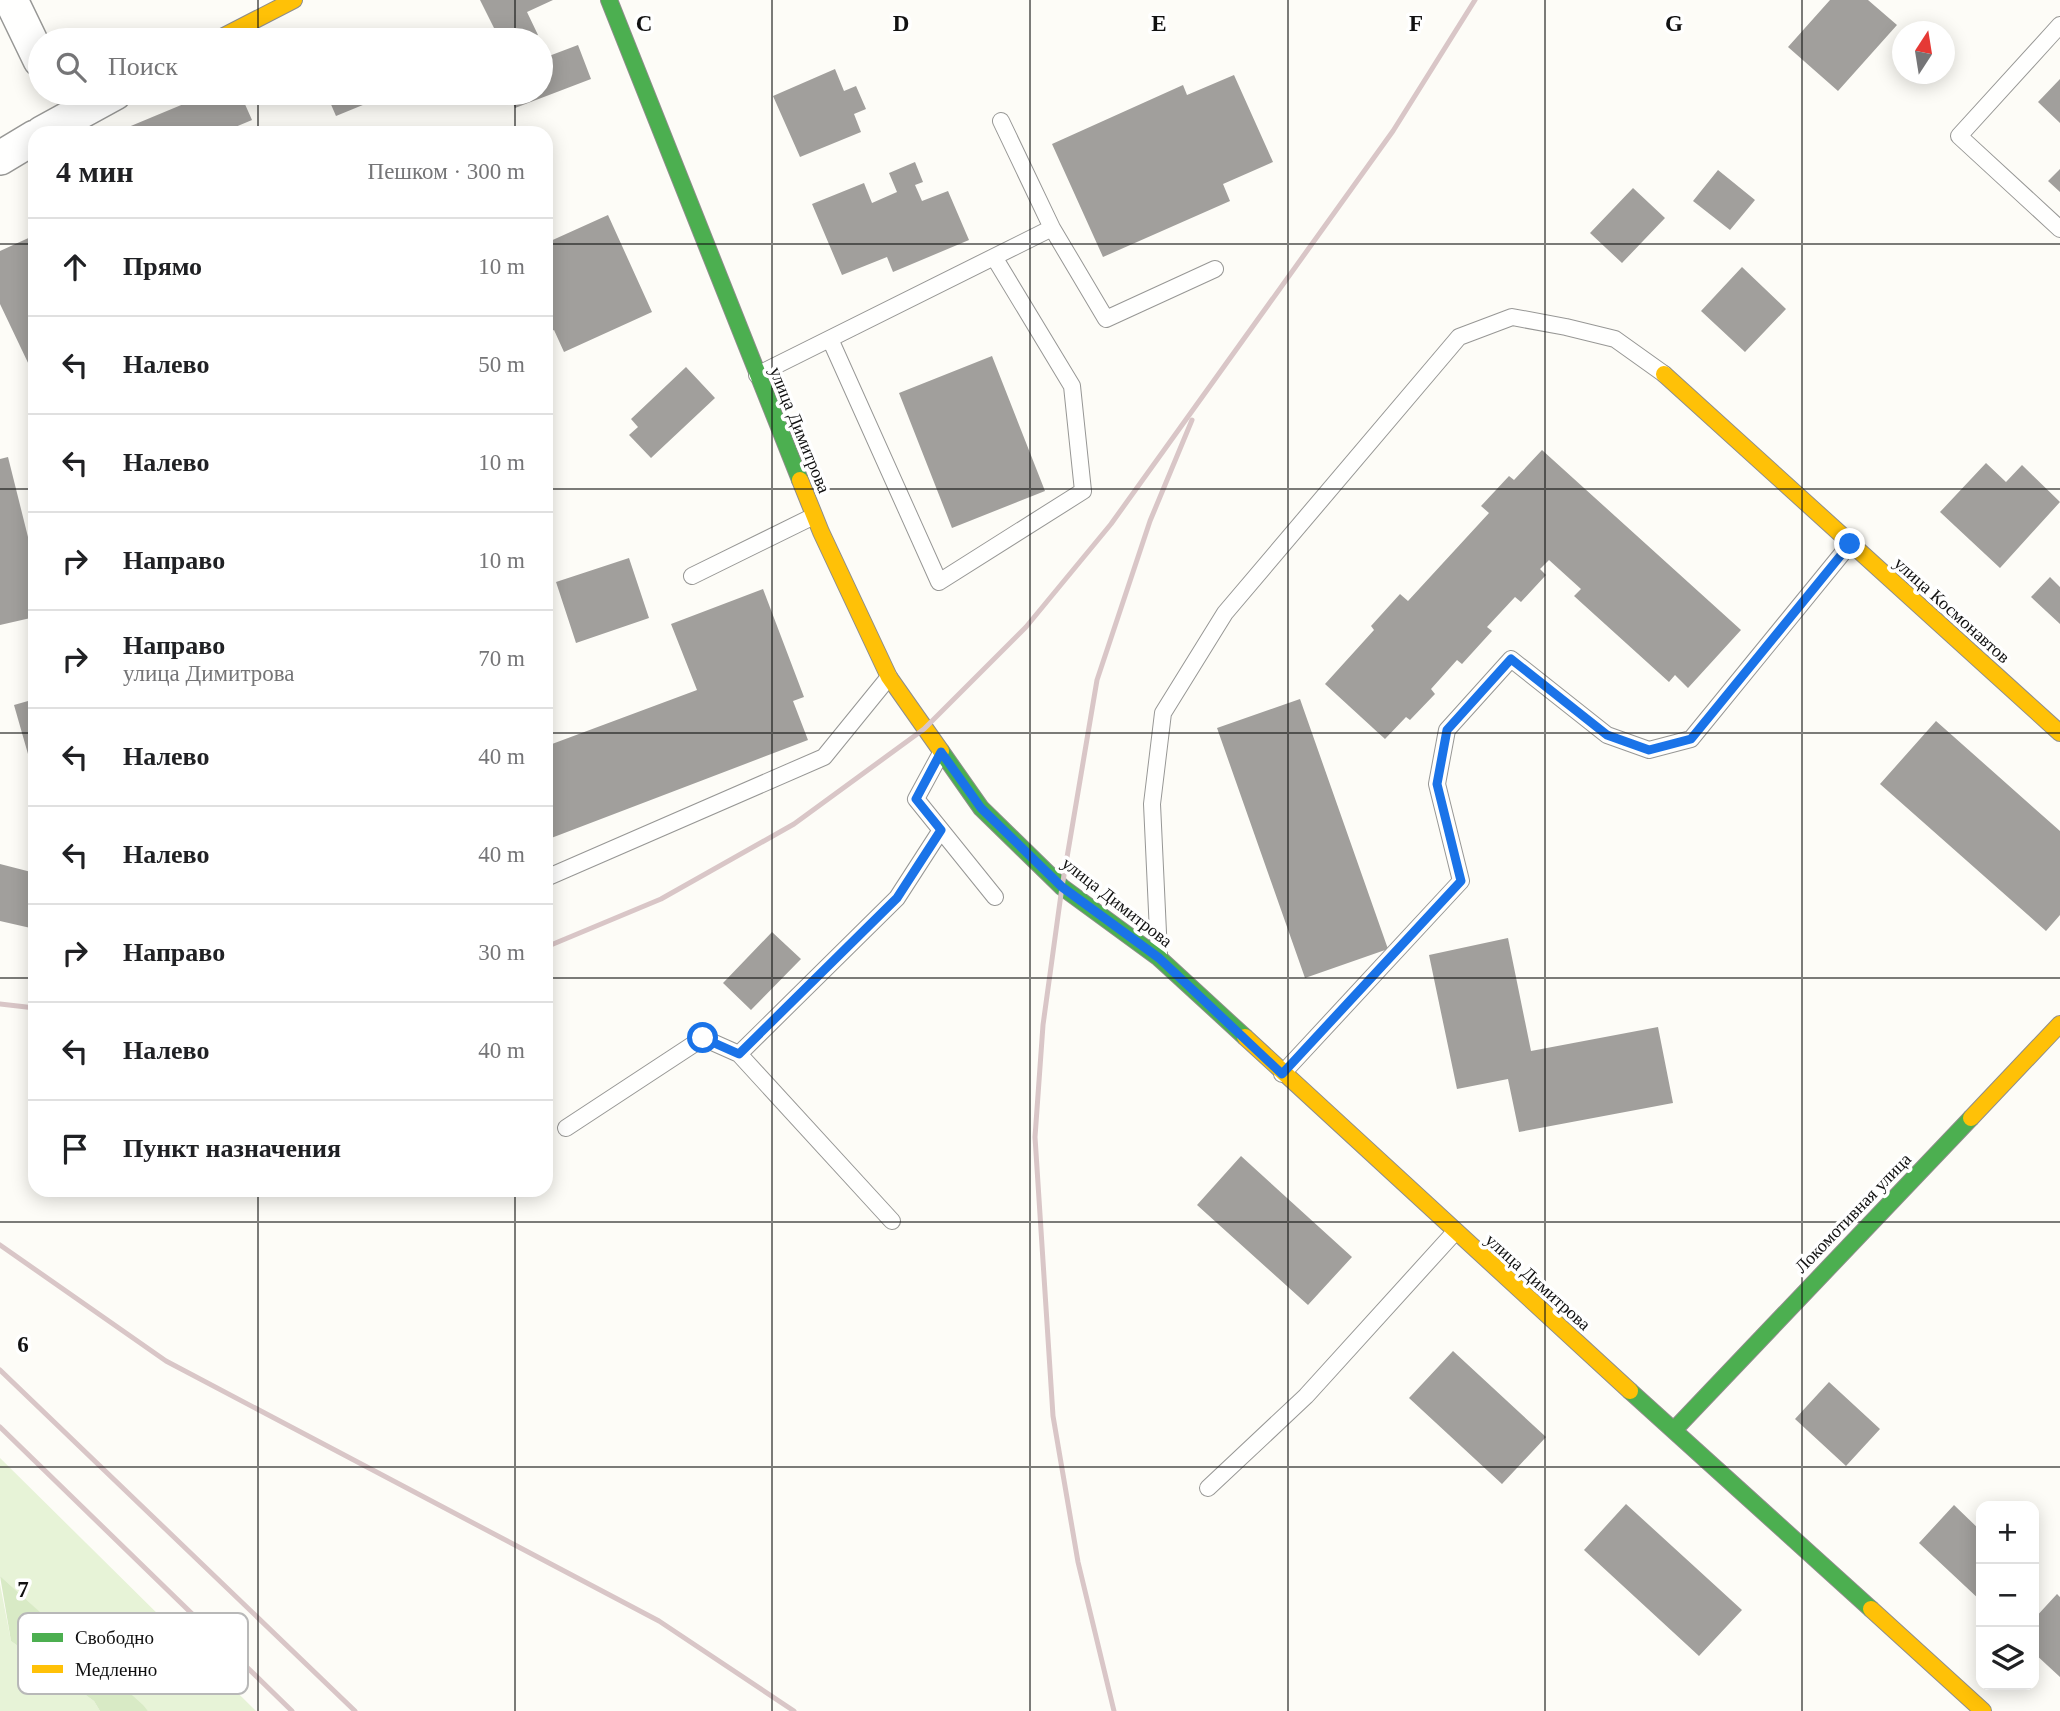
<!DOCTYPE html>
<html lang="ru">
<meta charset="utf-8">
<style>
:root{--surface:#fff;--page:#f2f2f2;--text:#202124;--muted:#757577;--line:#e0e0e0}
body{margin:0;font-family:"Times New Roman",serif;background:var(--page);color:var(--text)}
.controls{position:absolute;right:21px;bottom:21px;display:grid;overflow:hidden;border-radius:14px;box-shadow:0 4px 18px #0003}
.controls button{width:63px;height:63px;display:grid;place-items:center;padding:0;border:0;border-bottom:2px solid var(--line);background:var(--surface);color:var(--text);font:35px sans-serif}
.compass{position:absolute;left:1892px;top:21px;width:63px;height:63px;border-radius:50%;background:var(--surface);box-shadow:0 4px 18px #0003;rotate:12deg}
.stop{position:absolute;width:21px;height:21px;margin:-16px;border:5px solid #1a73e8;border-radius:50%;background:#fff}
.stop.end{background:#1a73e8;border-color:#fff;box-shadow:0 2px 7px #0008}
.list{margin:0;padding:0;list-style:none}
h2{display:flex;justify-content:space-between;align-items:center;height:91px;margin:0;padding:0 28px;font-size:30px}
h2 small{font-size:23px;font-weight:400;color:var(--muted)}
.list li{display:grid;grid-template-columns:46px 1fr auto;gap:21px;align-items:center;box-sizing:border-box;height:98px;padding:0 28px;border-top:2px solid var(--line)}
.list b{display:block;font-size:26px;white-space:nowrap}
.list p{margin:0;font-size:23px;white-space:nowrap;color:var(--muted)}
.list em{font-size:23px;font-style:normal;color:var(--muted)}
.icon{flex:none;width:38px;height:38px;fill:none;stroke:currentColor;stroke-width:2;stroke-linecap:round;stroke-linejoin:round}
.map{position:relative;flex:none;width:2060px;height:1711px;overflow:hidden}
.search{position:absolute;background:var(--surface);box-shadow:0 4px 18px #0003;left:28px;top:28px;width:525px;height:77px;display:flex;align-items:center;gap:18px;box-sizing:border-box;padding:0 24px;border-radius:38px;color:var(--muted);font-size:26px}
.panel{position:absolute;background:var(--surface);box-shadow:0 4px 18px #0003;left:28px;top:126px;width:525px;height:1071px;border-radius:21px}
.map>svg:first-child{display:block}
.green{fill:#e7f3d7}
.forest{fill:#d8eac5}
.building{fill:#a19f9c}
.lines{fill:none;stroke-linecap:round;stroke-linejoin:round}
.lane-casing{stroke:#979795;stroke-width:18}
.street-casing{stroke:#979795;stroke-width:36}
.fast-casing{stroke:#8e8d8b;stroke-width:18}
.slow-casing{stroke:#8e8d8b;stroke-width:18}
.lane{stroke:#fffffe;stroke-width:16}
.street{stroke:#fffffe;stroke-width:33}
.fast{stroke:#4caf50;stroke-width:16}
.slow{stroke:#ffc107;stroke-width:16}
.rail{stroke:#d9c6c7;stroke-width:5}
.route{stroke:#1a73e8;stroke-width:9}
.grid{fill:none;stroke:#111;stroke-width:2;stroke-opacity:0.55}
.labels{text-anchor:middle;stroke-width:7;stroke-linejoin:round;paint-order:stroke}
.street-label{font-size:18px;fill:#111;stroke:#fff}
.key{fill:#fff;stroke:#b8b8b8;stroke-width:2}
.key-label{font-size:19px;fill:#111}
.grid-label{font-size:23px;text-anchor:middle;font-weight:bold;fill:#111;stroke:#fff;stroke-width:7;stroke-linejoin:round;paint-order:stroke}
</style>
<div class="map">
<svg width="2060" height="1711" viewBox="0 0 2060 1711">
<rect width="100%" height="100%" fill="#fdfcf7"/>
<!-- green -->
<path class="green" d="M 0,1458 L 256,1711 L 148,1711 L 0,1576 Z
M 0,1584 L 11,1641 L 94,1701 L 100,1711 L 0,1711 Z"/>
<!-- forest -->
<path class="forest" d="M 0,1576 L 143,1705 L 148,1711 L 100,1711 L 94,1701 L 11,1641 Z"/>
<!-- building -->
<path class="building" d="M 480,0 L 553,0 L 527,12 L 538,35 L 528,40 L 500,40 Z
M 1830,0 L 1868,0 L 1897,25 L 1838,91 L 1788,47 Z
M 578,45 L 591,79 L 515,108 L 509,93 L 541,93 L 541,59 Z
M 835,69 L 844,91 L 856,86 L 866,109 L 854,114 L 861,132 L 800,157 L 773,96 Z
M 1234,75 L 1273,162 L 1223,184 L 1230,201 L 1103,257 L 1052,144 L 1183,85 L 1187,95 Z
M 2060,79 L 2060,123 L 2038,102 Z
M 210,93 L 240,93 L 252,120 L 221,133 L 114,133 Z
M 326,93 L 372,93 L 375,100 L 336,116 Z
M 915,162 L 923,182 L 915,185 L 922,201 L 948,191 L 969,240 L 893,272 L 887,257 L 842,275 L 812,204 L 864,183 L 872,203 L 897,192 L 889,173 Z
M 2060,169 L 2060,192 L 2048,181 Z
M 1718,170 L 1755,200 L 1730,230 L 1693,201 Z
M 1633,188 L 1665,218 L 1622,263 L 1590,233 Z
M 608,215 L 652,312 L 564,352 L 554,330 L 548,333 L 546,329 L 546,243 Z
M 35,235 L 35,364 L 30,367 L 0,304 L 0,251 Z
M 1742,267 L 1786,309 L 1745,352 L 1701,311 Z
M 992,356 L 1045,491 L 952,528 L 899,393 Z
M 686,367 L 715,398 L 651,458 L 629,435 L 638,427 L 631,419 Z
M 1542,450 L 1741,630 L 1688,688 L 1675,675 L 1669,682 L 1574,596 L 1581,589 L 1549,560 L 1540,569 L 1546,575 L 1521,602 L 1515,597 L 1487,627 L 1492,631 L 1462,664 L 1457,660 L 1431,689 L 1435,694 L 1410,720 L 1406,717 L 1385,739 L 1325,684 L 1374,630 L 1371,626 L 1400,594 L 1408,601 L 1489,513 L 1481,506 L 1509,476 L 1514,480 Z
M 8,457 L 35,565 L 35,617 L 0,625 L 0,459 Z
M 1986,463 L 2006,482 L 2022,465 L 2060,502 L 2000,568 L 1940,512 Z
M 629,558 L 649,618 L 576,643 L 556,582 Z
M 2050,577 L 2060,587 L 2060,624 L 2031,597 Z
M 763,589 L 804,697 L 793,701 L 808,740 L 546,840 L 546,729 L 552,744 L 697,690 L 671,624 Z
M 35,699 L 35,775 L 34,775 L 14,705 Z
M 1300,699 L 1388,949 L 1305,978 L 1217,728 Z
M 1936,721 L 2060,831 L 2060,915 L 2046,931 L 1880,784 Z
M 0,864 L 35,873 L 35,929 L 0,921 Z
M 772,932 L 801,959 L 751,1010 L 723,983 Z
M 1508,938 L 1531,1051 L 1658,1027 L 1673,1103 L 1519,1132 L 1508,1079 L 1457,1089 L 1429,955 Z
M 1241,1156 L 1352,1257 L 1308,1305 L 1197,1205 Z
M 1453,1351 L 1546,1437 L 1502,1484 L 1409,1398 Z
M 1829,1382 L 1880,1429 L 1846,1466 L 1795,1419 Z
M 1626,1504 L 1742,1610 L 1699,1656 L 1584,1550 Z
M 1954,1505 L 1981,1531 L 1981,1601 L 1919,1543 Z
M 2057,1594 L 2060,1597 L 2060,1677 L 2034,1653 L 2034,1619 Z"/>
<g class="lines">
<defs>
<path id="lane" d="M 2060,25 L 1959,136 L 2060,229
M 1052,228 L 1106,319 L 1215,269
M 830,339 L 939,582 L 1083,491 L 1072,386 L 994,257
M 757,375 L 1052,228 L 1001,121
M 692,576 L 814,516
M 941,753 L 916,799 L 995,897
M 546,878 L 824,757 L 889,677
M 1159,954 L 1152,804 L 1163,713 L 1225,613 L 1459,337 L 1512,317 L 1566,327 L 1615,339 L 1664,374
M 1282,1074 L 1461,881 L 1437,784 L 1447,730 L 1511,659 L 1607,735 L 1649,750 L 1691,739 L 1850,544
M 566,1128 L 703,1038 L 739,1054
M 892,1221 L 739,1054 L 897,898 L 941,830
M 1208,1488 L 1306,1396 L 1454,1233"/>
<path id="street" d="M 11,0 L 40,60
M 42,133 L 115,93
M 0,158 L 35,137"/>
<path id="fast" d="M 609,0 L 800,480
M 941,751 L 981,808 L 1062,887 L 1159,958 L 1245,1037
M 1630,1391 L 1871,1609
M 1674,1430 L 1971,1118"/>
<path id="slow" d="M 216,40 L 294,0
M 1664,374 L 2060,733
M 800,480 L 821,532 L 889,677 L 941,751
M 1245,1037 L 1630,1391
M 1971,1118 L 2060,1024
M 1871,1609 L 1983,1711"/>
</defs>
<!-- lane casing -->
<use href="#lane" class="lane-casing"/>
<!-- street casing -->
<use href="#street" class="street-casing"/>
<!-- fast casing -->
<use href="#fast" class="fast-casing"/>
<!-- slow casing -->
<use href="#slow" class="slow-casing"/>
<!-- lane -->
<use href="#lane" class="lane"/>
<!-- street -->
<use href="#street" class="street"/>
<!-- fast -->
<use href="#fast" class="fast"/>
<!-- slow -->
<use href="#slow" class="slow"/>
<!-- rail -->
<path class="rail" d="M 546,947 L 661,899 L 794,824 L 924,729 L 1026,627 L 1111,524 L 1393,131 L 1475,0
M 0,1004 L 35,1008
M 0,1245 L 166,1361 L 659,1621 L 794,1711
M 0,1370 L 355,1711
M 0,1427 L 292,1711
M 1114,1711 L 1078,1562 L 1053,1416 L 1035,1137 L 1043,1025 L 1062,887 L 1097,680 L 1150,521 L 1192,420"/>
</g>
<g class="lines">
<!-- route -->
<path class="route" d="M 703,1038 L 739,1054 L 897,898 L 941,830 L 916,799 L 941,752 L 981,808 L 1062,887 L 1159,958 L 1282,1074 L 1461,881 L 1437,784 L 1447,730 L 1511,659 L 1607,735 L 1649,750 L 1691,739 L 1850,544"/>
</g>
<!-- grid -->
<path class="grid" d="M 258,0 L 258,40M 515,0 L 515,40M 772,0 L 772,1711M 1030,0 L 1030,1711M 1288,0 L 1288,1711M 1545,0 L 1545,1711M 1802,0 L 1802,1711M 258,93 L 258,133M 515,93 L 515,133M 0,244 L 35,244M 546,244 L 2060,244M 0,489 L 35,489M 546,489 L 2060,489M 0,733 L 35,733M 546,733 L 2060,733M 0,978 L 35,978M 546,978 L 2060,978M 258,1190 L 258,1711M 515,1190 L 515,1711M 0,1222 L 2060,1222M 0,1467 L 2060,1467"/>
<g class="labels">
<!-- street labels -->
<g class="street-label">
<text transform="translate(800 430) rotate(68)" y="6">улица Димитрова</text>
<text transform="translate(1952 610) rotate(42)" y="6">улица Космонавтов</text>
<text transform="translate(1117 902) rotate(38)" y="6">улица Димитрова</text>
<text transform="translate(1853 1213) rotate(-46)" y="6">Локомотивная улица</text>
<text transform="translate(1538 1282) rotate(42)" y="6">улица Димитрова</text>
</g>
</g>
<!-- legend -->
<rect x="18" y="1613" width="230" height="81" rx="10" class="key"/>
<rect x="32" y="1633" width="31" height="9" fill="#4caf50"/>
<rect x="32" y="1665" width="31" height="8" fill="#ffc107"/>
<g class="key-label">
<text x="75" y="1644">Свободно</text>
<text x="75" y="1676">Медленно</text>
</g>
<g class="grid-label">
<text x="644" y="31">C</text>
<text x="901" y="31">D</text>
<text x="1159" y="31">E</text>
<text x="1416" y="31">F</text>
<text x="1674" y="31">G</text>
<text x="23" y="1352">6</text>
<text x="23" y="1597">7</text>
</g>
</svg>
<div class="controls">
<button>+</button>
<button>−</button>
<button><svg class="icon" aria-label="layers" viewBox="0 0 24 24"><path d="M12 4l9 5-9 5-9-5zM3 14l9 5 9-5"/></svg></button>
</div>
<svg class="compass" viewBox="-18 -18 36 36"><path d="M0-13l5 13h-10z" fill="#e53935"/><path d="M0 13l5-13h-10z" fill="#757577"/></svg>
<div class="stop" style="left:703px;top:1038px"></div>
<div class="stop end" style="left:1850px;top:544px"></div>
<div class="search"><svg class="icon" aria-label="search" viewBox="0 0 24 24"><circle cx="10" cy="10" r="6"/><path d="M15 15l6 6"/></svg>Поиск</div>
<section class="panel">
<h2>4 мин<small>Пешком · 300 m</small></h2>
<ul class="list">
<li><svg class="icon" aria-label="ahead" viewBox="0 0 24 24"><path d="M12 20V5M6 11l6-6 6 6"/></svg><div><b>Прямо</b></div><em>10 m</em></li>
<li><svg class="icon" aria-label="left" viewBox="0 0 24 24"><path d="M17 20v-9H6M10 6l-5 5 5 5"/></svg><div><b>Налево</b></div><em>50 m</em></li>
<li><svg class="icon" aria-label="left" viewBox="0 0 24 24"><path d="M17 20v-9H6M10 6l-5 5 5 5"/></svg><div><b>Налево</b></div><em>10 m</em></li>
<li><svg class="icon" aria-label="right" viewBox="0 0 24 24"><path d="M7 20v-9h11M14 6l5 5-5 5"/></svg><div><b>Направо</b></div><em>10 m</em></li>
<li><svg class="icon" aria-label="right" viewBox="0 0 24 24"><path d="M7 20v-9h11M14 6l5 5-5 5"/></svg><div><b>Направо</b><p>улица Димитрова</p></div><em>70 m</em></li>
<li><svg class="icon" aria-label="left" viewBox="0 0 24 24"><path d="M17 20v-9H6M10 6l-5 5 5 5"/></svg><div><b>Налево</b></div><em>40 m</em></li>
<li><svg class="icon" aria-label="left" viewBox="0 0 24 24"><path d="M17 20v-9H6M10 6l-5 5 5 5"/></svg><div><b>Налево</b></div><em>40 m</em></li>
<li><svg class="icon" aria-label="right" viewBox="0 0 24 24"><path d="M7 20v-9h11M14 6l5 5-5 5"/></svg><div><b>Направо</b></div><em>30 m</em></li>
<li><svg class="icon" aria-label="left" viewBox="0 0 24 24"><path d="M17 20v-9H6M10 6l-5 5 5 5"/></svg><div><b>Налево</b></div><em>40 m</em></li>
<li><svg class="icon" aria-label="arrive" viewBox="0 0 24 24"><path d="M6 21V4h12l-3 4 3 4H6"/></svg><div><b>Пункт назначения</b></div></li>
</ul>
</section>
</div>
